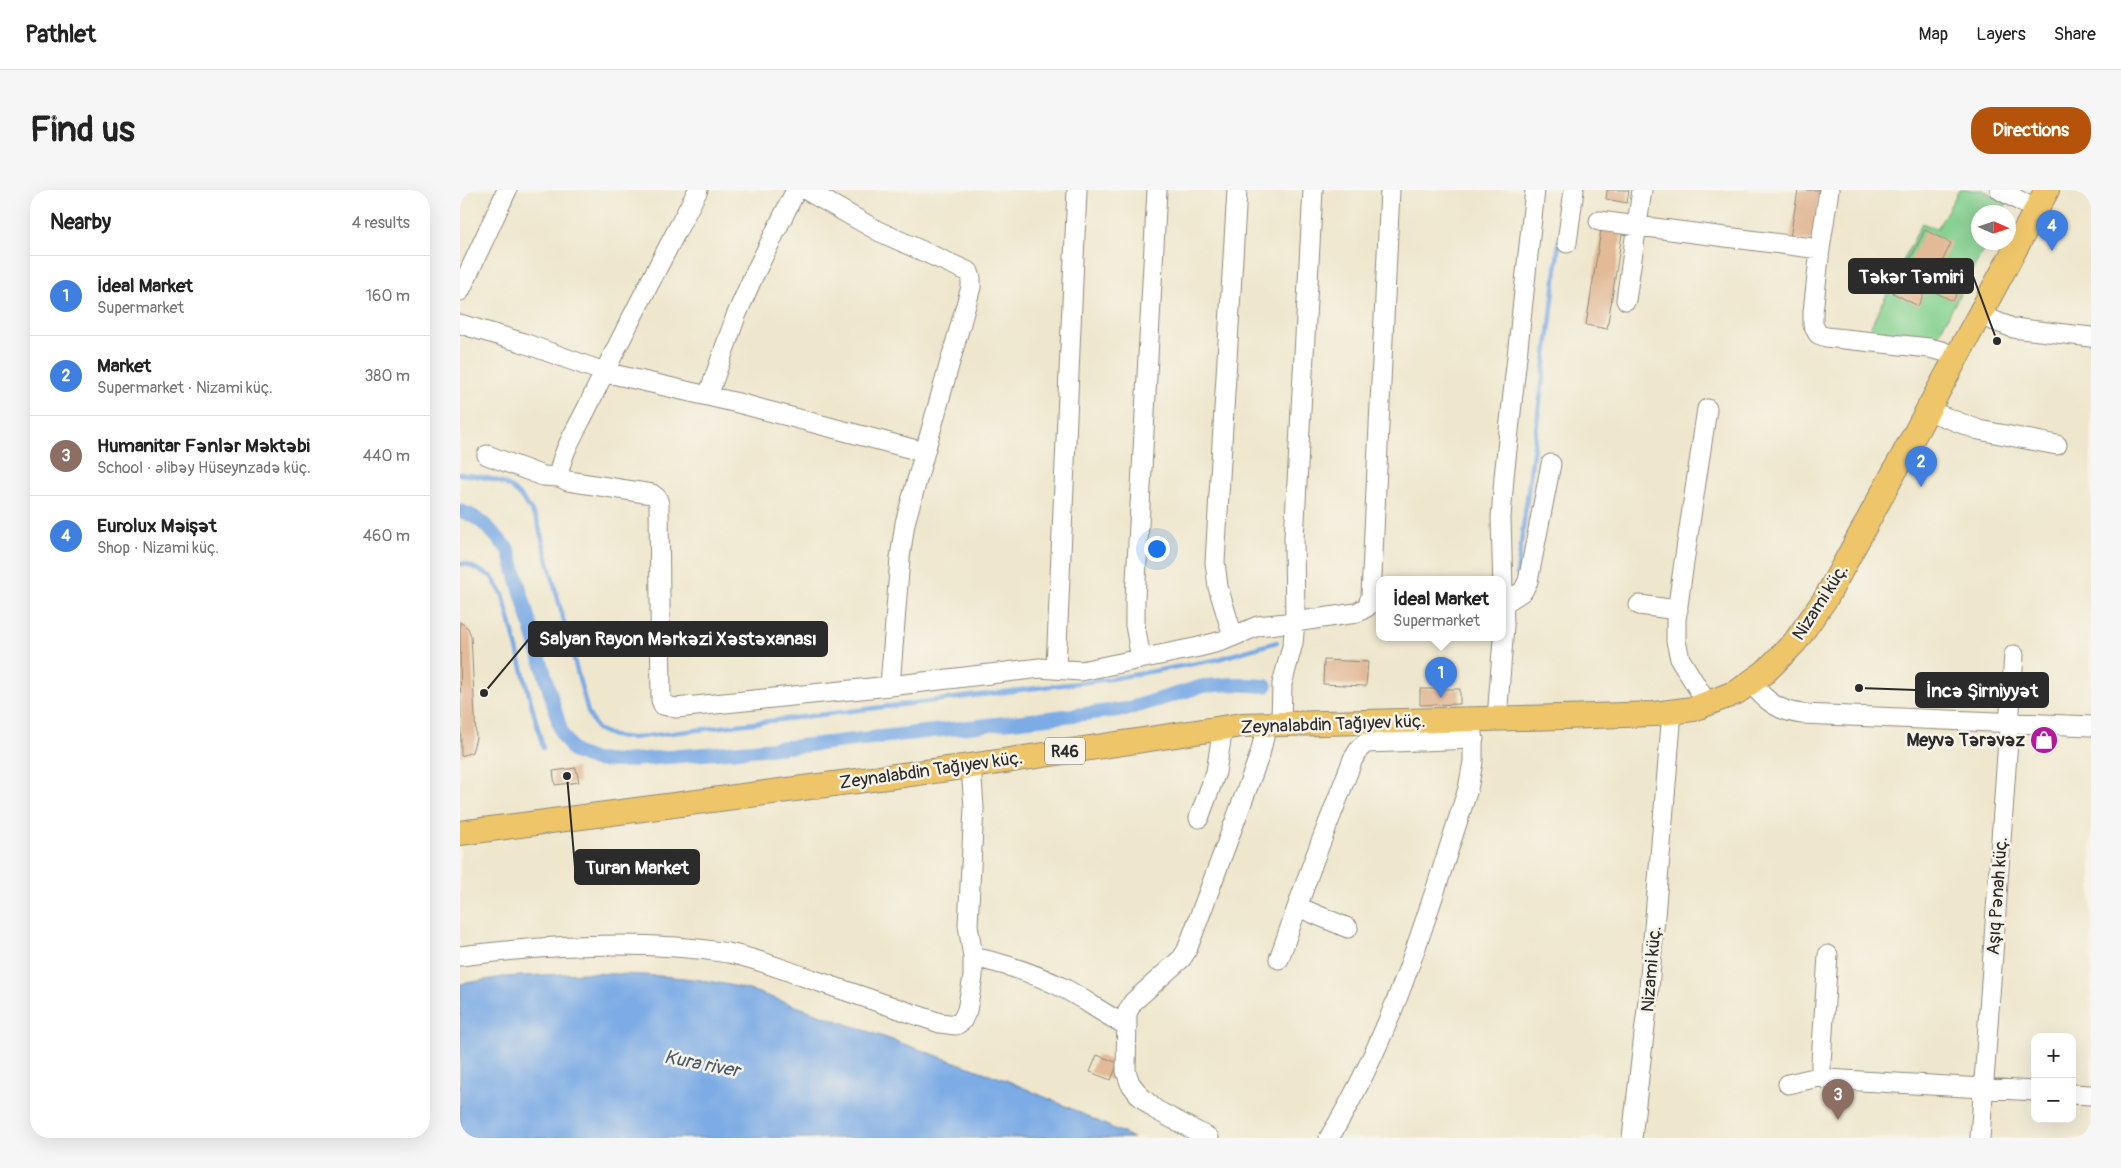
<!DOCTYPE html>
<meta charset="utf-8">
<style>
:root{--surface:#fff;--page:#f6f6f6;--text:#222;--muted:#767676;--line:#e0e0e0;--accent:#b45309}
body{margin:0;font-family:Pangolin,sans-serif;background:var(--page);color:var(--text)}
.controls{position:absolute;right:15px;bottom:15px;display:grid;overflow:hidden;border-radius:10px;box-shadow:0 5px 20px #0002}
.controls button{width:45px;height:45px;display:grid;place-items:center;padding:0;border:0;border-bottom:1px solid var(--line);background:var(--surface);color:var(--text);font:25px sans-serif}
.compass{position:absolute;left:1511px;top:15px;width:45px;height:45px;border-radius:50%;background:var(--surface);box-shadow:0 5px 20px #0002;rotate:93deg}
.you{position:absolute;left:696px;top:358px;width:18px;height:18px;margin:-12px;border:4px solid #fff;border-radius:50%;background:#1a73e8;box-shadow:0 0 0 8px #1a73e833}
.badge{display:grid;place-items:center;width:32px;height:32px;border-radius:50%;background:var(--accent);color:#fff;font-size:16px;font-weight:700}
.pin{position:absolute;translate:-50% -41px;filter:drop-shadow(0 1px 2px #0008)}
.pin::after{content:'';position:absolute;top:26px;width:18px;height:15px;background:inherit;clip-path:polygon(0 0,100% 0,50% 100%)}
.popup{position:absolute;left:916px;top:386px;width:130px;height:65px;box-sizing:border-box;display:grid;place-content:center;border-radius:10px;background:var(--surface);filter:drop-shadow(0 1px 4px #0005);font-size:16px;white-space:nowrap;color:var(--muted)}
.popup b{font-size:19px;color:var(--text)}
.popup::after{content:'';position:absolute;left:50%;top:100%;margin-left:-10px;border:10px solid transparent;border-top-color:var(--surface)}
.list{margin:0;padding:0;list-style:none}
h2{display:flex;justify-content:space-between;align-items:center;height:65px;margin:0;padding:0 20px;font-size:21px}
h2 small{font-size:16px;font-weight:400;color:var(--muted)}
.list li{display:grid;grid-template-columns:32px 1fr auto;gap:15px;align-items:center;box-sizing:border-box;height:80px;padding:0 20px;border-top:1px solid var(--line)}
.list b{display:block;font-size:19px;white-space:nowrap}
.list p{margin:0;font-size:16px;white-space:nowrap;color:var(--muted)}
.list em{font-size:16px;font-style:normal;color:var(--muted)}
.map{position:relative;flex:none;width:1631px;height:948px;overflow:hidden;border-radius:20px}
header{display:flex;align-items:center;gap:30px;box-sizing:border-box;height:70px;padding:0 25px;background:var(--surface);border-bottom:1px solid var(--line)}
header strong{font-size:24px}
nav{display:flex;gap:28px;margin-inline-start:auto;font-size:18px}
.intro{display:flex;align-items:center;justify-content:space-between;box-sizing:border-box;height:120px;padding:0 30px}
h1{margin:0;font-size:35px}
.button{padding:12px 22px;border-radius:20px;background:var(--accent);color:#fff;font-size:18px;font-weight:700}
main{display:flex;gap:30px;padding:0 30px}
aside{flex:1;background:var(--surface);border-radius:20px;box-shadow:0 5px 20px #0002}
.map>svg:first-child{display:block}
.green{fill:#85d291;stroke:#587e5e}
.water{fill:#7babe5;stroke:#536b88}
.lines{fill:none;stroke-linecap:round;stroke-linejoin:round}
.stream{stroke:#7babe5;stroke-width:4.5}
.canal{stroke:#7babe5;stroke-width:14}
.building{fill:#e2ba98}
.minor-casing{stroke:#8d897c;stroke-width:21}
.major-casing{stroke:#8d897c;stroke-width:26}
.minor{stroke:#fff;stroke-width:19}
.major{stroke:#eec569;stroke-width:24}
.labels{text-anchor:middle;stroke-width:5;stroke-linejoin:round;paint-order:stroke}
.shield{fill:#f7f3e8;stroke:#686764;stroke-width:1}
.shield-label{font-size:16px;font-weight:bold;fill:#2b2b2b}
.street-label{font-size:18px;fill:#2b2b2b;stroke:#f7f3e8}
.poi-label{font-size:18px;font-weight:bold;fill:#2b2b2b;stroke:#f7f3e8;text-anchor:end}
.water-label{font-size:19px;font-style:italic;fill:#47586c;stroke:#f7f3e8}
.leader{fill:none;stroke:#2b2b2b;stroke-width:2}
.callout-dot{fill:#2b2b2b;stroke:#f7f3e8;stroke-width:2}
.callout{fill:#2b2b2b;stroke:#2b2b2b;stroke-width:2}
.callout-label{font-size:19px;text-anchor:middle;font-weight:bold;fill:#fff}
</style>
<header>
<strong>Pathlet</strong>
<nav><a>Map</a><a>Layers</a><a>Share</a></nav>
</header>
<div class="intro"><h1>Find us</h1><a class="button">Directions</a></div>
<main>
<aside>
<h2>Nearby<small>4 results</small></h2>
<ul class="list">
<li><span class="badge" style="background:#3f7fe0">1</span><div><b>İdeal Market</b><p>Supermarket</p></div><em>160 m</em></li>
<li><span class="badge" style="background:#3f7fe0">2</span><div><b>Market</b><p>Supermarket · Nizami küç.</p></div><em>380 m</em></li>
<li><span class="badge" style="background:#8d6e63">3</span><div><b>Humanitar Fənlər Məktəbi</b><p>School · Əlibəy Hüseynzadə küç.</p></div><em>440 m</em></li>
<li><span class="badge" style="background:#3f7fe0">4</span><div><b>Eurolux Məişət</b><p>Shop · Nizami küç.</p></div><em>460 m</em></li>
</ul>
</aside>
<div class="map">
<svg width="1631" height="948" viewBox="0 0 1631 948">
<rect width="100%" height="100%" fill="#f7f3e8"/>
<filter id="ink" filterUnits="userSpaceOnUse"><feTurbulence type="fractalNoise" baseFrequency=".02" numOctaves="2"/><feDisplacementMap in="SourceGraphic" scale="10" xChannelSelector="R" yChannelSelector="G"/><feConvolveMatrix kernelMatrix="1 2 1 2 8 2 1 2 1" color-interpolation-filters="sRGB"/></filter>
<filter id="wash" filterUnits="userSpaceOnUse"><feTurbulence type="fractalNoise" baseFrequency=".0096" numOctaves="4" result="noise"/><feDisplacementMap in="SourceGraphic" scale="20" xChannelSelector="R" yChannelSelector="G"/><feGaussianBlur stdDeviation="1.12" result="paint"/><feColorMatrix in="noise" values="0 0 0 0 0 0 0 0 0 0 0 0 0 0 0 0 0 1.4 0 .05"/><feComposite in="paint" operator="in"/></filter>
<g filter="url(#wash)">
<rect width="100%" height="100%" fill="#efe7cd"/>
<!-- green -->
<path class="green" d="M 1499,0 L 1523,0 L 1547,13 L 1542,22 L 1518,22 L 1518,52 L 1527,53 L 1473,155 L 1408,142 L 1462,33 L 1477,39 Z"/>
<!-- water -->
<path class="water" d="M 125,783 C 182,785 241,785 296,802 L 546,890 L 610,918 L 673,948 L 0,948 L 0,794 L 43,787 Z"/>
<g class="lines">
<!-- stream -->
<path class="stream" d="M 0,284 C 43,289 54,292 77,330 L 128,522 L 137,539 L 153,546 L 172,548 L 650,489 L 755,470 L 817,452
M 0,374 L 6,374 L 31,386 L 43,405 L 83,558
M 1057,384 L 1091,127 L 1099,51"/>
<!-- canal -->
<path class="canal" d="M 0,321 C 21,326 36,346 49,361 L 102,544 L 114,562 L 135,570 L 161,571 L 350,555 L 667,519 L 743,496 L 773,494 L 806,496"/>
</g>
<g id="blocks">
<!-- building -->
<path class="building" d="M 1147,0 L 1169,0 L 1167,13 L 1146,9 Z
M 1338,0 L 1360,0 L 1351,51 L 1330,48 Z
M 1141,40 L 1162,44 L 1147,139 L 1126,135 Z
M 1465,40 L 1491,53 L 1481,74 L 1506,87 L 1493,111 L 1467,98 L 1458,116 L 1433,103 Z
M 0,432 L 8,438 L 11,446 L 16,548 L 12,562 L 1,566 Z
M 864,470 L 908,472 L 906,496 L 863,494 Z
M 960,499 L 1000,499 L 1000,514 L 960,515 Z
M 116,578 L 119,592 L 95,595 L 93,581 Z
M 637,865 L 658,873 L 651,890 L 630,882 Z"/>
</g>
</g>
<g filter="url(#ink)">
<use href="#blocks" fill-opacity="0" stroke="#8d897c" stroke-width="1"/>
<g class="lines">
<defs>
<path id="minor" d="M 238,0 C 200,73 161,146 126,220 C 117,238 99,267 99,287 L 108,291 L 192,304 L 197,308 L 199,314 L 201,510 L 203,515 L 216,518 L 430,496 L 580,478 L 621,481 L 739,457 L 762,451 L 798,436 L 835,432 L 896,423 L 907,417 L 911,406 L 930,0
M 346,0 L 418,41 L 509,82 L 511,88 L 511,97 L 445,333 L 440,368 L 430,496
M 1369,0 L 1360,59 L 1353,122 L 1353,135 L 1358,144 L 1366,147 L 1469,158 L 1482,161 L 1497,168
M 1540,0 L 1576,20
M 1139,31 L 1360,59
M 1107,53 L 1114,0
M 0,101 L 47,0
M 1166,110 L 1182,0
M 1519,125 L 1553,138 L 1631,147
M 0,134 L 61,152 L 144,182 L 278,213 L 464,262
M 248,206 L 276,126 L 293,87 L 336,0
M 1247,219 L 1222,386 L 1216,430 L 1216,451 L 1220,469 L 1248,515
M 1469,221 L 1519,240 L 1597,255
M 27,265 L 83,286 L 99,287
M 1043,414 L 1063,401 L 1068,391 L 1091,274
M 1179,415 L 1218,420
M 773,446 L 758,397 L 755,372 L 777,0
M 681,469 L 675,435 L 675,409 L 697,0
M 596,478 L 617,0
M 1291,493 C 1306,511 1318,521 1342,524 L 1631,536
M 1037,529 L 1044,436 L 1041,328 L 1044,287 L 1075,0
M 821,533 L 822,494 L 833,453 L 835,432 L 834,348 L 853,0
M 739,628 L 756,582 L 763,537
M 838,717 L 888,738
M 1368,765 L 1361,873 L 1361,881 L 1366,889 L 1575,901
M 0,766 C 87,755 181,749 268,763 C 295,768 322,779 348,788 C 392,803 436,818 480,833 L 496,835 L 502,831 L 507,820 L 513,787 L 513,767 L 508,735 L 514,618 L 511,576
M 513,767 C 546,774 577,784 607,800 C 628,811 645,826 667,835
M 819,769 L 852,675 L 893,569 L 900,558 L 906,553 L 1014,549
M 1328,894 L 1363,886
M 1612,904 L 1631,905
M 749,948 L 696,920 L 680,906 L 670,893 L 666,881 L 667,823 L 673,812 L 722,768 L 727,760 L 800,564 L 807,534
M 869,948 C 935,841 969,718 1008,599 L 1013,572 L 1013,530
M 1172,948 L 1188,810 L 1212,522
M 1520,948 L 1554,465"/>
<path id="major" d="M 0,643 L 511,576 L 782,535 L 1103,527 L 1194,524 L 1233,519 L 1277,502 L 1305,482 L 1335,452 L 1366,408 L 1587,0"/>
</defs>
<!-- minor casing -->
<use href="#minor" class="minor-casing"/>
<!-- major casing -->
<use href="#major" class="major-casing"/>
<!-- minor -->
<use href="#minor" class="minor"/>
<!-- major -->
<use href="#major" class="major"/>
</g>
</g>
<!-- icons -->
<defs>
<symbol id="shop-disc" viewBox="-11 -11 22 22"><circle r="9.5" fill="#b5179e" stroke="#f7f3e8"/><path d="M-5-2.5h2.3a2.7 3.5 0 0 1 5.4 0H5L5.5 6h-11ZM-1.5-2.5h3a1.5 2.3 0 0 0-3 0Z" fill="#fff"/></symbol>
</defs>
<g fill-rule="evenodd">
<use href="#shop-disc" x="1568" y="534" width="32" height="32"/>
</g>
<g class="labels">
<!-- shield labels -->
<rect class="shield" x="585" y="547.5" width="40" height="27" rx="4"/>
<g class="shield-label">
<text x="605" y="567">R46</text>
</g>
<!-- street labels -->
<g class="street-label">
<text transform="translate(1360 412) rotate(-57)" y="6">Nizami küç.</text>
<text transform="translate(873 534) rotate(-2)" y="6">Zeynalabdin Tağıyev küç.</text>
<text transform="translate(471 580) rotate(-8)" y="6">Zeynalabdin Tağıyev küç.</text>
<text transform="translate(1537 706) rotate(-86)" y="6">Aşıq Pənah küç.</text>
<text transform="translate(1191 779) rotate(-85)" y="6">Nizami küç.</text>
</g>
<!-- poi labels -->
<g class="poi-label">
<text x="1565" y="556">Meyvə Tərəvəz</text>
</g>
<!-- water labels -->
<g class="water-label">
<text transform="translate(242 873) rotate(11)" y="7">Kura river</text>
</g>
</g>
<!-- callouts -->
<path class="leader" d="M1537 151L1513 86M24 503L69 449M1399 498L1456 500M107 586L115 677"/>
<g class="callout-dot">
<circle cx="1537" cy="151" r="5"/>
<circle cx="24" cy="503" r="5"/>
<circle cx="1399" cy="498" r="5"/>
<circle cx="107" cy="586" r="5"/>
</g>
<g class="callout">
<rect x="1389" y="69" width="124" height="34" rx="5"/>
<rect x="69" y="432" width="298" height="34" rx="5"/>
<rect x="1456" y="483" width="132" height="34" rx="5"/>
<rect x="115" y="660" width="124" height="34" rx="5"/>
</g>
<g class="callout-label">
<text x="1451" y="93">Təkər Təmiri</text>
<text x="218" y="455">Salyan Rayon Mərkəzi Xəstəxanası</text>
<text x="1522" y="507">İncə Şirniyyət</text>
<text x="177" y="684">Turan Market</text>
</g>
</svg>
<div class="controls">
<button>+</button>
<button>−</button>
</div>
<svg class="compass" viewBox="-18 -18 36 36"><path d="M0-13l5 13h-10z" fill="#e53935"/><path d="M0 13l5-13h-10z" fill="#767676"/></svg>
<div class="you"></div>
<div class="pin badge" style="left:981px;top:508px;background:#3f7fe0">1</div>
<div class="popup"><b>İdeal Market</b>Supermarket</div>
<div class="pin badge" style="left:1461px;top:297px;background:#3f7fe0">2</div>
<div class="pin badge" style="left:1378px;top:930px;background:#8d6e63">3</div>
<div class="pin badge" style="left:1592px;top:61px;background:#3f7fe0">4</div>
</div>
</main>
